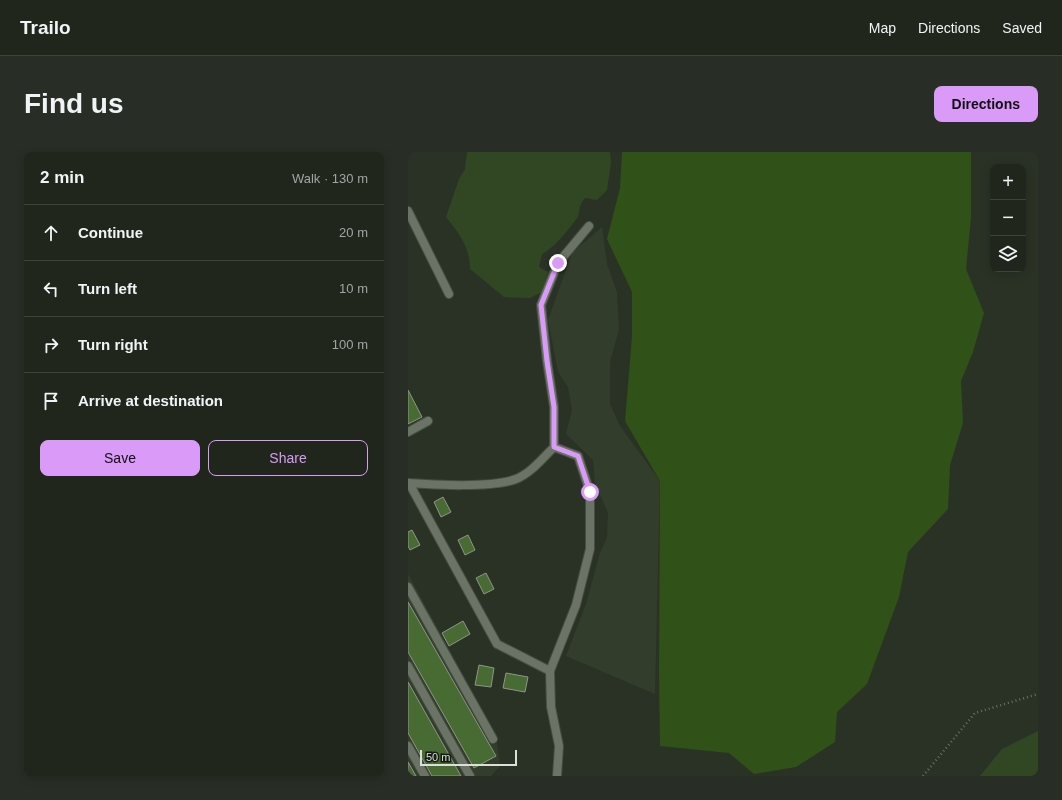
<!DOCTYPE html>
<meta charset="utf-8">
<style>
:root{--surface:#20261c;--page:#282e25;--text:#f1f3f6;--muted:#a2a5a3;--line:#3d433b;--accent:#da9af7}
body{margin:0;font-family:Arial,sans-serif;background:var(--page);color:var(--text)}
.controls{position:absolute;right:12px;top:12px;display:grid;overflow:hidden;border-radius:8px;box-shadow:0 2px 10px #0003}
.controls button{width:36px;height:36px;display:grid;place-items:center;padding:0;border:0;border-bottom:1px solid var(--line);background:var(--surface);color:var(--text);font:20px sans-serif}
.scale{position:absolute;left:12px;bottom:10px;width:97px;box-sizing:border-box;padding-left:4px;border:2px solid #dadfd7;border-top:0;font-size:11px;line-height:14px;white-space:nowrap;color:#dadfd7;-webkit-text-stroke:3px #151913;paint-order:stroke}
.stop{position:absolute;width:12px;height:12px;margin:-9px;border:3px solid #da9af7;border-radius:50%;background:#fff}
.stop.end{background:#da9af7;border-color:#fff;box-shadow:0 1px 4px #0008}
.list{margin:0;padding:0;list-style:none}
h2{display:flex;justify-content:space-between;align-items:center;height:52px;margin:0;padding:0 16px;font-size:17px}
h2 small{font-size:13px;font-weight:400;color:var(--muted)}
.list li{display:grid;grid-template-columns:26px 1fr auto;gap:12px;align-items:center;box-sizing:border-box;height:56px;padding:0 16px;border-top:1px solid var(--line)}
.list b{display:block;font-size:15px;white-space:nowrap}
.list em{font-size:13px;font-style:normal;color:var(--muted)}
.actions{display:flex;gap:8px;padding:12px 16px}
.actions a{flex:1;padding:9px 0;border:1px solid var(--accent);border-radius:8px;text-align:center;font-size:14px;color:var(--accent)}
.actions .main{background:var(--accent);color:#111}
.icon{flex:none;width:22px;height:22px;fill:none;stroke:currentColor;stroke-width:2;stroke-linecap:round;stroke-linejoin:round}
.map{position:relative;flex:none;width:630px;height:624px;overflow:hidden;border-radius:8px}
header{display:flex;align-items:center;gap:24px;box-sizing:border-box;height:56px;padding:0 20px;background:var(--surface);border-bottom:1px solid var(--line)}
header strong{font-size:19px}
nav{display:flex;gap:22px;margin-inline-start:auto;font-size:14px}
.intro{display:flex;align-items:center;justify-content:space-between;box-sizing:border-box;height:96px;padding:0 24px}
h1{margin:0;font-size:28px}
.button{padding:10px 18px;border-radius:8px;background:var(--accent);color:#111;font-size:14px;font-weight:700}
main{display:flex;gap:24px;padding:0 24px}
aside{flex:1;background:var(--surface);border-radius:8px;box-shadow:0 2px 10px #0003}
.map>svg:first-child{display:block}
.built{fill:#323d2b}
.green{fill:#314724}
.water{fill:#305118}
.building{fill:#486b33;stroke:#8d9688}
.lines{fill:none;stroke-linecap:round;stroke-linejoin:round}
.service-casing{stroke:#474d43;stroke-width:10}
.path{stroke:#697065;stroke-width:2.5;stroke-dasharray:1 3;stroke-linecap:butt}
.service{stroke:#6a7365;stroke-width:8}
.route{stroke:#da9af7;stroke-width:5}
</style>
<header>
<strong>Trailo</strong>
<nav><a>Map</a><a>Directions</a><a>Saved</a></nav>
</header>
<div class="intro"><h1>Find us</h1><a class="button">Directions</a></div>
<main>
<aside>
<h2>2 min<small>Walk · 130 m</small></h2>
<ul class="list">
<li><svg class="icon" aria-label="ahead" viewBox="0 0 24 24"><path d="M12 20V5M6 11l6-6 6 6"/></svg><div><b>Continue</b></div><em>20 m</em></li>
<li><svg class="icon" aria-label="left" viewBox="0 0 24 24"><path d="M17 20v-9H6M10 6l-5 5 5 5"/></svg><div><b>Turn left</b></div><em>10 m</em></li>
<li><svg class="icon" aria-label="right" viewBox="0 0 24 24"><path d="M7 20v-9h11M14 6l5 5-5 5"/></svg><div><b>Turn right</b></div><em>100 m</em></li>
<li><svg class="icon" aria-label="arrive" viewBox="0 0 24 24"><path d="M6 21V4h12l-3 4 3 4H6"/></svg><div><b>Arrive at destination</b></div></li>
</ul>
<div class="actions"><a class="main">Save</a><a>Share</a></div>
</aside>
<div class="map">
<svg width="630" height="624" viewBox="0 0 630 624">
<rect width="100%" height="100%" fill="#2a3226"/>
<!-- built -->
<path class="built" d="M 194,75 L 199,112 L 209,140 L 211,178 L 202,210 L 202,252 L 212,274 L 252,329 L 247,542 L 158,504 L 178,452 L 191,404 L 199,385 L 200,361 L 187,331 L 185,308 L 158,282 L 164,258 L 160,235 L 150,220 L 140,168 L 164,101 Z
M 0,422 L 88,583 L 92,614 L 83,624 L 0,624 Z"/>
<!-- green -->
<path class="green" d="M 59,0 L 202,0 L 203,11 L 199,38 L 189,48 L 177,46 C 169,56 173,60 169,66 C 162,76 145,97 134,102 L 131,115 L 140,120 L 134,140 L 122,146 L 96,145 L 62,117 C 62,95 51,81 38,65 L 51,27 L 57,17 Z
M 630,579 L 630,624 L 572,624 L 594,597 Z"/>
<!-- water -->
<path class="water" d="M 214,0 L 563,0 L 563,66 L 558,117 L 576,161 L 565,200 L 553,229 L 555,271 L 542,313 L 540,357 L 500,400 L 491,445 L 459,532 L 429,560 L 427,590 L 388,615 L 346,622 L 321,601 L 252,594 L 251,518 L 252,329 L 217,269 L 224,184 L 224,140 L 199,87 L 212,36 Z"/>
<!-- building -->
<path class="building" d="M 0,238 L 14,265 L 0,272 Z
M 35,345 L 43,360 L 33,365 L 26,350 Z
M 4,378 L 12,393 L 2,398 L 0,394 L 0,380 Z
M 60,383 L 67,398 L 57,403 L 50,388 Z
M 78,421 L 86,437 L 76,442 L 68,426 Z
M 0,450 L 88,604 L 66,616 L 0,500 Z
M 55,469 L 62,482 L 41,494 L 34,481 Z
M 71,513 L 86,516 L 83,535 L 67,533 Z
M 98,521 L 120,525 L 117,540 L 95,536 Z
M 0,530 L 53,624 L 24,624 L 0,581 Z
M 0,610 L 8,624 L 0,624 Z"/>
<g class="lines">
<defs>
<path id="service" d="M 0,59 L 41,142
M 0,280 L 20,269
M 0,331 C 25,333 86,336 108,327 C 123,321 135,306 146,295 L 146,255 L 139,209 L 133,153 L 150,111 L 181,74
M 1,331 L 89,492 L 142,519 L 168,453 L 182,397 L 182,340 L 170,304 L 146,295
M 0,435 L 85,587
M 0,514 L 62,624
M 142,519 L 143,555 L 151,594 L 149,624
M 0,594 L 17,624"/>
</defs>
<!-- service casing -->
<use href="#service" class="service-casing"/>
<!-- path -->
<path class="path" d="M 515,624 L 567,561 L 630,542"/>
<!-- service -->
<use href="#service" class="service"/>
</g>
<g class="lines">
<!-- route -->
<path class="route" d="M 150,111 L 133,153 L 139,209 L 146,255 L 146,295 L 170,304 L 182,340"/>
</g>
</svg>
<div class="controls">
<button>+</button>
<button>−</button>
<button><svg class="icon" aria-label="layers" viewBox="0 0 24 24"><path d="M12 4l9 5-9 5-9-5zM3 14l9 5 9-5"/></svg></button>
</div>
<div class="scale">50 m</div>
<div class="stop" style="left:182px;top:340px"></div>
<div class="stop end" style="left:150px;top:111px"></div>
</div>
</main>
